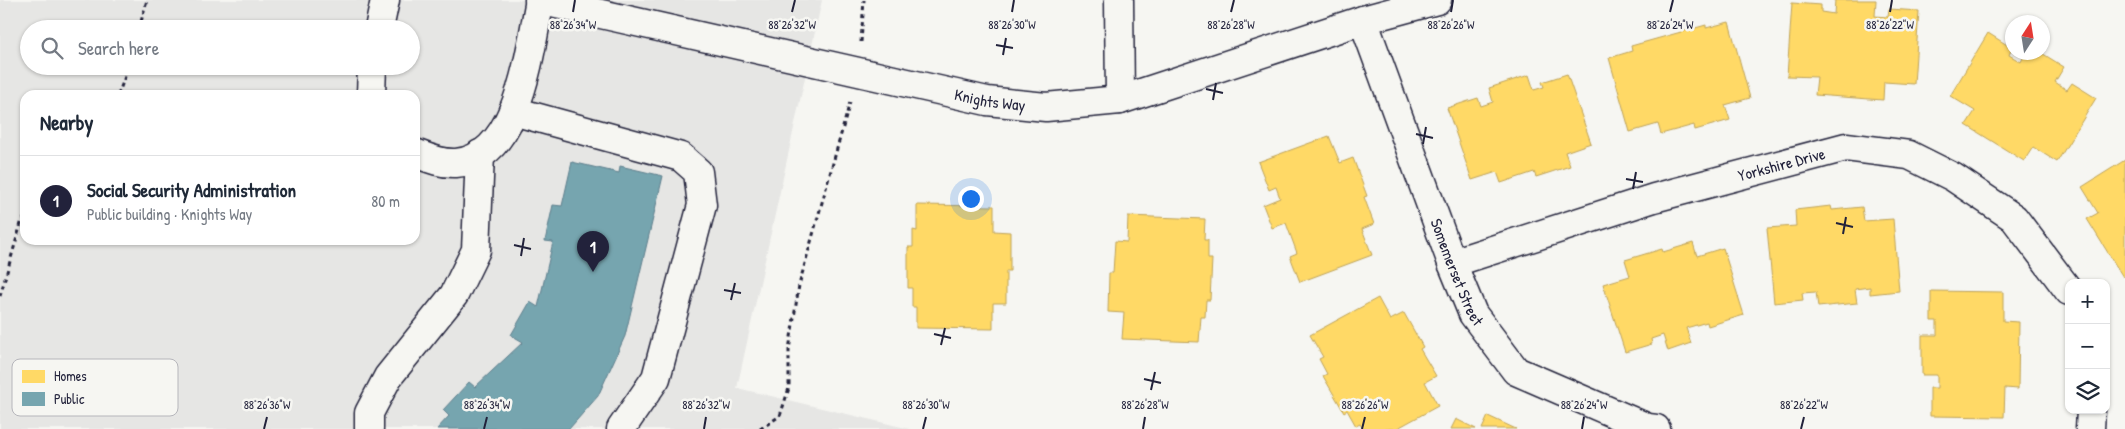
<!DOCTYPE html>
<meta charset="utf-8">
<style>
:root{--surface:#fff;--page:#f6f6f7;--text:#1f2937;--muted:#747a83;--line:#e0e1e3;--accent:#22223b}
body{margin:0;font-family:"Patrick Hand",sans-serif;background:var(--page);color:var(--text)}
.controls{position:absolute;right:15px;bottom:15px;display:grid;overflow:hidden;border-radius:10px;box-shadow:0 1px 4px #0004}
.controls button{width:45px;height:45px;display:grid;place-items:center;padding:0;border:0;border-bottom:1px solid var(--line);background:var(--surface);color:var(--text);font:25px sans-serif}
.compass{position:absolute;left:2005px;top:15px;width:45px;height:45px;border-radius:50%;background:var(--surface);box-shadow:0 1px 4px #0004;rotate:12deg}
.you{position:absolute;left:970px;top:198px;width:18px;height:18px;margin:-12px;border:4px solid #fff;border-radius:50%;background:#1a73e8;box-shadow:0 0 0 8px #1a73e833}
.badge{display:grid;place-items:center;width:32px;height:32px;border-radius:50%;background:var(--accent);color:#fff;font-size:16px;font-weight:700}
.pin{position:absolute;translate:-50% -41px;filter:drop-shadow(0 1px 2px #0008)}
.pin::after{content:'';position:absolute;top:26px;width:18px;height:15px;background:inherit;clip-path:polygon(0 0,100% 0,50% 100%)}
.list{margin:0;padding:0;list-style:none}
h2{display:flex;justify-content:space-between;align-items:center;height:65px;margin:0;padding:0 20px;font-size:21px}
h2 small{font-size:16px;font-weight:400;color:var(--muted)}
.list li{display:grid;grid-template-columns:32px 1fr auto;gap:15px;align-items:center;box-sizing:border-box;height:90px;padding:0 20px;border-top:1px solid var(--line)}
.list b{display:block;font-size:19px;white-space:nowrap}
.list p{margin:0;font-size:16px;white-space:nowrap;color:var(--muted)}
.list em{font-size:16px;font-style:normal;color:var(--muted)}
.icon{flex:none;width:28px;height:28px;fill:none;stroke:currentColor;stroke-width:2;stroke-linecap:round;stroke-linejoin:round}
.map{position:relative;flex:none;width:2125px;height:429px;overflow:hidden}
.search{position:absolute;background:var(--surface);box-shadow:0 1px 4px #0004;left:20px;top:20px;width:400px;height:55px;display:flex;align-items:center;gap:12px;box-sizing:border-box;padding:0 18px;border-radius:28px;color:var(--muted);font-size:19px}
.panel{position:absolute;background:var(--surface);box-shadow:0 1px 4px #0004;left:20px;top:90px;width:400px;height:155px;border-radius:15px}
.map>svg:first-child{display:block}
.built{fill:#e6e6e4;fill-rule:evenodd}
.homes{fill:#ffd966;stroke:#bda259}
.public{fill:#76a5af;stroke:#5d7e8c}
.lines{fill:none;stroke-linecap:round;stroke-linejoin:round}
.minor-casing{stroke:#22223b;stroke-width:31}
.path{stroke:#22223b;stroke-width:3;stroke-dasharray:4 4;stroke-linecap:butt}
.minor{stroke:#f6f6f2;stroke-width:28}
.ticks{fill:none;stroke:#22223b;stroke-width:2}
.labels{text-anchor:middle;stroke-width:5;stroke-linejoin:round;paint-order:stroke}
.street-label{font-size:16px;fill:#22223b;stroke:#f6f6f2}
.key{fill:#f6f6f2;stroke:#b6b6bb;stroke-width:1}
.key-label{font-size:14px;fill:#22223b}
.ticks-label{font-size:12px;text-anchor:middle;fill:#22223b;stroke:#f6f6f2;stroke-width:5;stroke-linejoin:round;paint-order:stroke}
</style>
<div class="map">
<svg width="2125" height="429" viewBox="0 0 2125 429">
<rect width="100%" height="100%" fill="#f6f6f2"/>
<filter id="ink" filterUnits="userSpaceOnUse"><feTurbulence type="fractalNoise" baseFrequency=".02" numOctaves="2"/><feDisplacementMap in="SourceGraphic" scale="10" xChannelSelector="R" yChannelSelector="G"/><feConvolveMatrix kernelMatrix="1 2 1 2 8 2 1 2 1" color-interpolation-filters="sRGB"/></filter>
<g filter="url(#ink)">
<!-- built -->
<path class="built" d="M 0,0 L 822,0 L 737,388 L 910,429 L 0,429 ZM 29,29 L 411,29 L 411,66 L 29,66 ZM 25,95 L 415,95 L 415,240 L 25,240 Z"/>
<!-- homes -->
<path class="homes" d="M 1835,0 L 1876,0 L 1875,16 L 1888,17 L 1889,9 L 1919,11 L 1914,84 L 1884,82 L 1883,100 L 1815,95 L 1817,77 L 1787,76 L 1792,3 L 1821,5 L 1821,12 L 1834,14 Z
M 1729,22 L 1750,98 L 1725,105 L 1730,120 L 1695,130 L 1694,125 L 1661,134 L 1658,124 L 1630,132 L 1609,58 L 1632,51 L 1631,46 L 1706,25 L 1706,28 Z
M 1988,33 L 2012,48 L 2009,55 L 2021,62 L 2026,52 L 2040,52 L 2064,67 L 2055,82 L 2067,90 L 2072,83 L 2096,98 L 2057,162 L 2033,147 L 2024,161 L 1966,125 L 1975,111 L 1950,96 Z
M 1567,74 L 1591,143 L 1565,152 L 1570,166 L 1536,177 L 1534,172 L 1501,183 L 1497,172 L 1472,180 L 1447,108 L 1478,98 L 1481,106 L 1493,102 L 1489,88 L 1529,75 L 1534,90 L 1544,87 L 1542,82 Z
M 1329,136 L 1340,163 L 1353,158 L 1367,196 L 1364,197 L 1374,224 L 1362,229 L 1372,255 L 1300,282 L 1290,256 L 1297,253 L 1286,223 L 1272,228 L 1263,205 L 1280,198 L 1276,187 L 1269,190 L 1258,162 Z
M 2125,160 L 2125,275 L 2123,277 L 2087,219 L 2098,213 L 2082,187 Z
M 917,205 L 994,206 L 994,231 L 1010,232 L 1010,271 L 1006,271 L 1006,303 L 993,303 L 993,329 L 916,328 L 916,307 L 912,307 L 912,288 L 908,288 L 908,247 L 913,247 L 913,230 L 917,231 Z
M 1831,206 L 1832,210 L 1862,207 L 1864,221 L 1893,219 L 1899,291 L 1870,294 L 1870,287 L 1855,289 L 1857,303 L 1818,307 L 1816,292 L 1802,293 L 1803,300 L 1774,303 L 1767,228 L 1796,226 L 1795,210 Z
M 1128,216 L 1205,219 L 1204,240 L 1208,240 L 1208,259 L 1212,259 L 1210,300 L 1206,300 L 1205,317 L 1201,317 L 1199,342 L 1122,339 L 1124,313 L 1108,312 L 1109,273 L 1113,273 L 1115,241 L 1127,242 Z
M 1693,243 L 1697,256 L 1723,248 L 1744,315 L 1708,326 L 1707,322 L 1686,328 L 1691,343 L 1668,351 L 1663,335 L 1651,339 L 1652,344 L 1625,352 L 1603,284 L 1630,276 L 1625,260 L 1662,249 L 1663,252 Z
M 1931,291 L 2003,292 L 2003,321 L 2019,322 L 2018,389 L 2005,388 L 2004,417 L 1930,416 L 1930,388 L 1937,388 L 1937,375 L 1922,375 L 1922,335 L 1937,335 L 1937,321 L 1931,321 Z
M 1378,298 L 1390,320 L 1404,313 L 1423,347 L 1420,349 L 1436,376 L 1425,382 L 1438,406 L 1396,429 L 1363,429 L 1360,424 L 1356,426 L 1347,410 L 1344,412 L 1323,376 L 1327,374 L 1319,359 L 1323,357 L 1310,335 Z
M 1488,416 L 1516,429 L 1482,429 Z
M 1456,419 L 1476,429 L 1451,429 Z"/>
<!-- public -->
<path class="public" d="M 572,162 L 619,173 L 620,166 L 663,176 L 625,336 L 598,396 L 569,429 L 437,429 L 449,416 L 443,410 L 469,382 L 475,387 L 523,342 L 511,335 L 530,302 L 538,307 L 553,242 L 545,241 L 553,205 L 562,206 Z"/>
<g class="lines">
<defs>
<g id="minor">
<path id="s1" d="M 539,0 L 987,101 L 1046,107 L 1120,100 L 1363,20 L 1437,0"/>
<path d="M 1119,0 L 1120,100"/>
<path id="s2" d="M 1363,20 L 1452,263 L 1473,314 L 1516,371 L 1648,428 L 1656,429"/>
<path d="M 379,29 L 385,0"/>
<path d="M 371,95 L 372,66"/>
<path d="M 513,111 L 681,157 L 698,172 L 702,205 L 656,378 L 621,429"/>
<path d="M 415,153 C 428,158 442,164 456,163 C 520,158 530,48 540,0"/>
<path id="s3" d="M 1452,263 L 1654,198 L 1846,147 L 1909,155 L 1953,177 L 2014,218 L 2069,291"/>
<path d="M 369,429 L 369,413 L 388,377 L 454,295 L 476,250 L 480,154"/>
<path d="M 2090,429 L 2091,410"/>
</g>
</defs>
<!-- minor casing -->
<use href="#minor" class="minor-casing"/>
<!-- path -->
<path class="path" d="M 139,29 L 147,0
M 861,42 L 864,0
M 118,95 L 129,66
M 0,296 L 22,220 L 25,218
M 760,429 L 780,416 L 789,388 L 789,350 L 799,285 L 850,102"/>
<!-- minor -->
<use href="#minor" class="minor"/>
</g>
</g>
<!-- ticks -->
<path class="ticks" d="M 573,12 L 575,0M 792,12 L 795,0M 1012,12 L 1014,0M 1231,12 L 1234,0M 1451,12 L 1453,0M 1670,12 L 1673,0M 1890,12 L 1892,0M 996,45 L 1013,48M 1003,55 L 1006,38M 1206,89 L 1223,93M 1213,100 L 1216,83M 1416,134 L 1433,138M 1423,144 L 1426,127M 1626,179 L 1643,182M 1633,189 L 1636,172M 1836,223 L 1853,227M 1843,234 L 1846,217M 514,245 L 531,249M 521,256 L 524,238M 724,290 L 741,293M 731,300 L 735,283M 934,334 L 951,338M 941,345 L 945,328M 1144,379 L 1161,383M 1151,390 L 1155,372M 264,429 L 267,417M 484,429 L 487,417M 704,429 L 706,417M 923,429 L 926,417M 1143,429 L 1145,417M 1362,429 L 1365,417M 1582,429 L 1584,417M 1801,429 L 1804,417"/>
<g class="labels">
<!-- street labels -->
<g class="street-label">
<text dy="6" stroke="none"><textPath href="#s1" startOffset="462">Knights Way</textPath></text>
<text dy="6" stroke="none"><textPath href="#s3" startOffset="344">Yorkshire Drive</textPath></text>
<text dy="6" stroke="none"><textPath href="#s2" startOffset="269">Somemerset Street</textPath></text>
</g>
</g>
<!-- legend -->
<rect x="12" y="359" width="166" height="57" rx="8" class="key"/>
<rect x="22" y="370" width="23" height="13" fill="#ffd966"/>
<rect x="22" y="392" width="23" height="14" fill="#76a5af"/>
<g class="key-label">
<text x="54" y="381">Homes</text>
<text x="54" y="404">Public</text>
</g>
<g class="ticks-label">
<text x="573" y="29">88°26'34"W</text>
<text x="792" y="29">88°26'32"W</text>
<text x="1012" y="29">88°26'30"W</text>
<text x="1231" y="29">88°26'28"W</text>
<text x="1451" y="29">88°26'26"W</text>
<text x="1670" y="29">88°26'24"W</text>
<text x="1890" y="29">88°26'22"W</text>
<text x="267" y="409">88°26'36"W</text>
<text x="487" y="409">88°26'34"W</text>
<text x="706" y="409">88°26'32"W</text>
<text x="926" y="409">88°26'30"W</text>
<text x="1145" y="409">88°26'28"W</text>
<text x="1365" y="409">88°26'26"W</text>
<text x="1584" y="409">88°26'24"W</text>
<text x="1804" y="409">88°26'22"W</text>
</g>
</svg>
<div class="controls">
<button>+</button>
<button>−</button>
<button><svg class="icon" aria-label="layers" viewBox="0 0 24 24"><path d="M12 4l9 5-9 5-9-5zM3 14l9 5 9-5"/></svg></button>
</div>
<svg class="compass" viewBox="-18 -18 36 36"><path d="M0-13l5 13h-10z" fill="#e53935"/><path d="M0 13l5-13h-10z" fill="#747a83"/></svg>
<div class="you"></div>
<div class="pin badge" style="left:593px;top:272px">1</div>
<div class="search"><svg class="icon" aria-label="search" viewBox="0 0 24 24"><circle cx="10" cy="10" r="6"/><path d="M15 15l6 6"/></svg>Search here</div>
<section class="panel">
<h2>Nearby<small></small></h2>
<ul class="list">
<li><span class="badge">1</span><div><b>Social Security Administration</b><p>Public building · Knights Way</p></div><em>80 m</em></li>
</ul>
</section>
</div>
